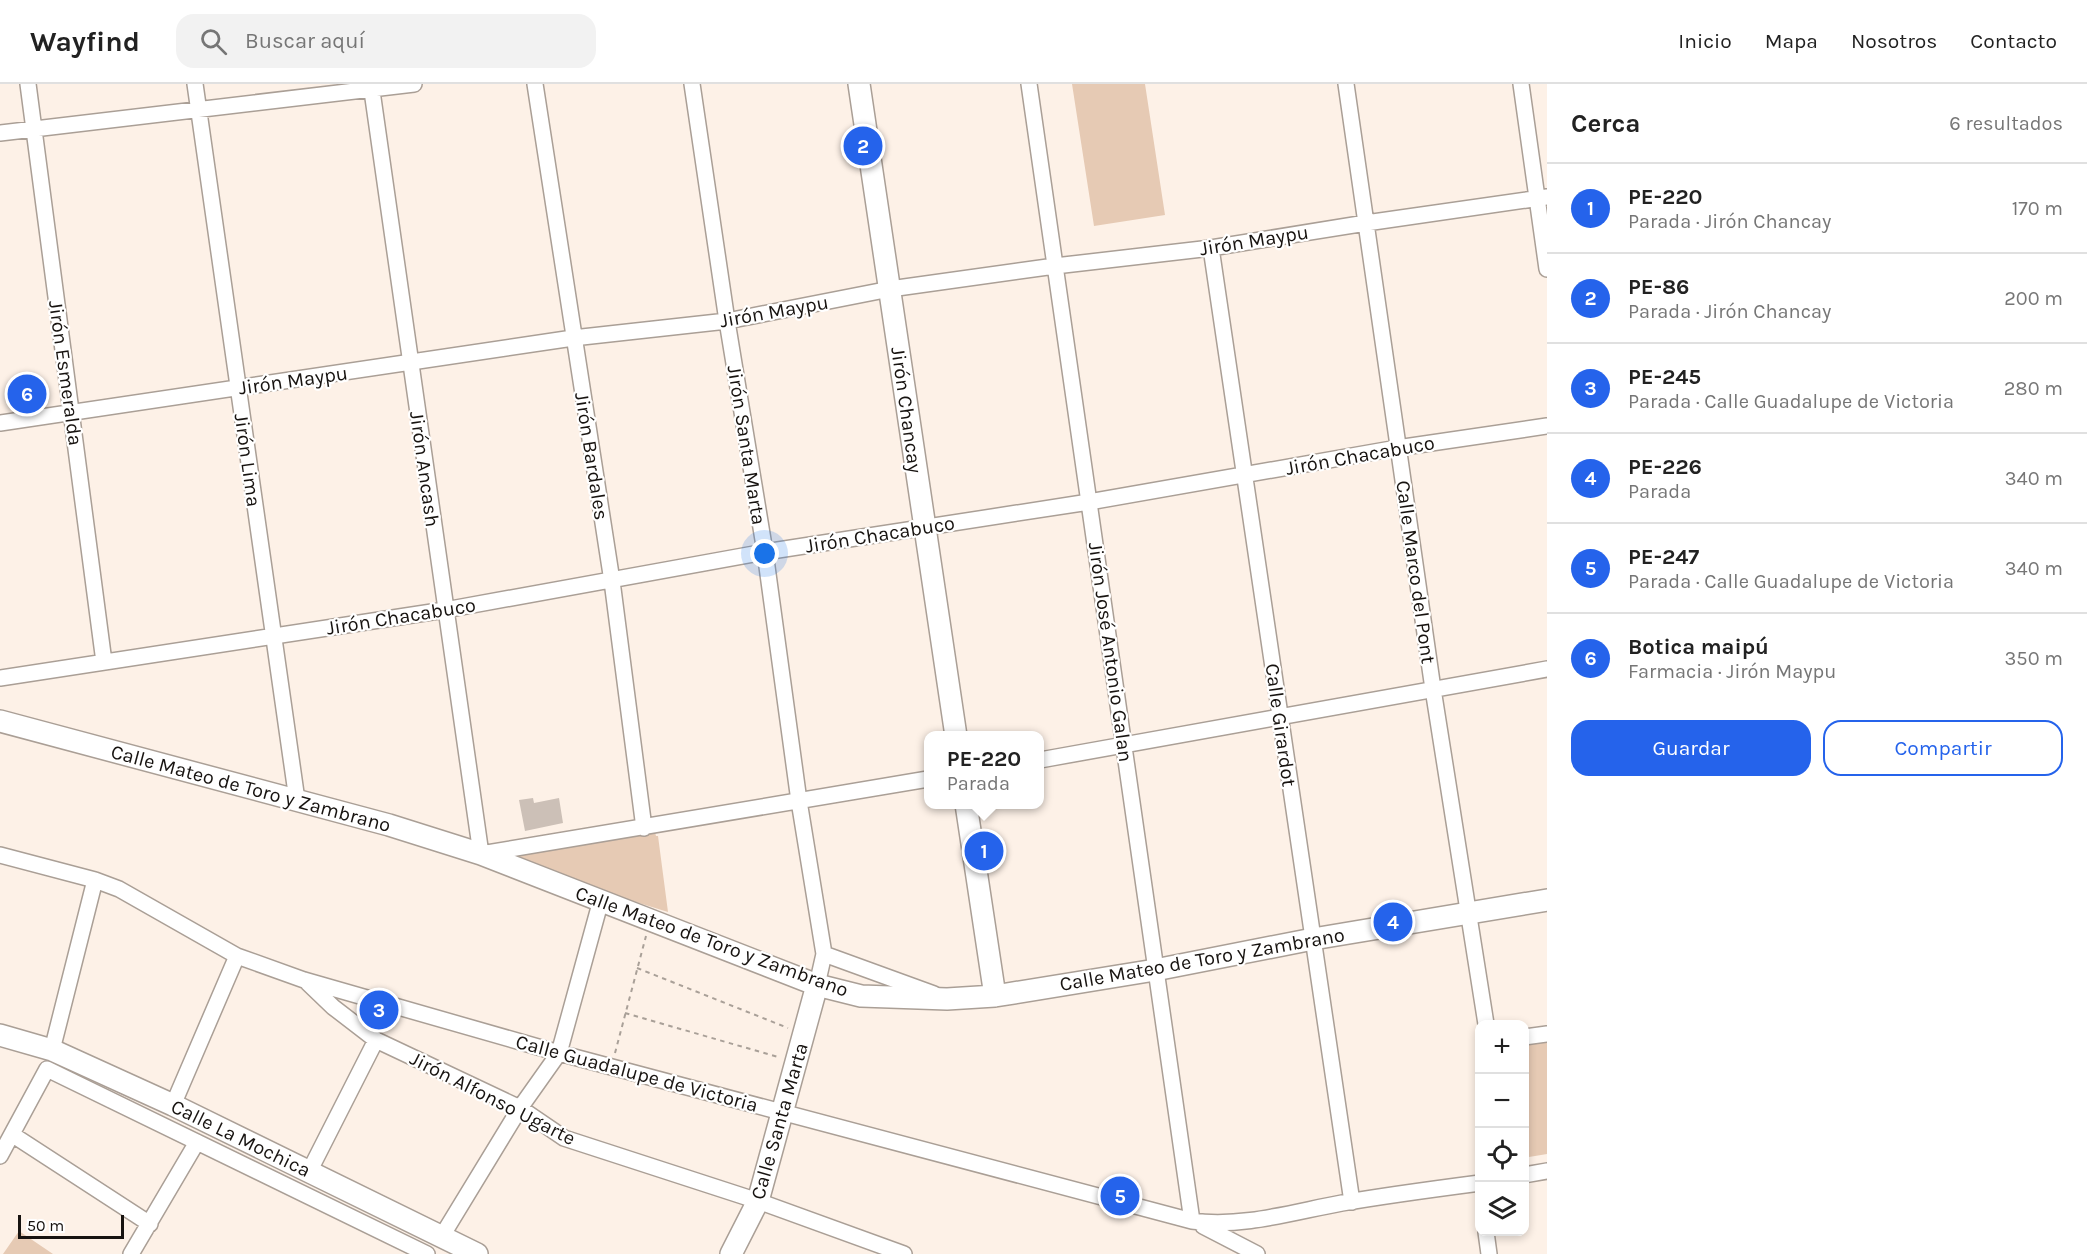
<!DOCTYPE html>
<html lang="es">
<meta charset="utf-8">
<style>
:root{--surface:#fff;--page:#f2f2f2;--text:#222;--muted:#767676;--line:#e0e0e0;--accent:#2563eb}
body{margin:0;font-family:Karla,sans-serif;background:var(--page);color:var(--text)}
.controls{position:absolute;right:18px;bottom:18px;display:grid;overflow:hidden;border-radius:12px;box-shadow:0 3px 9px #0003}
.controls button{width:54px;height:54px;display:grid;place-items:center;padding:0;border:0;border-bottom:2px solid var(--line);background:var(--surface);color:var(--text);font:30px sans-serif}
.scale{position:absolute;left:18px;bottom:15px;width:106px;box-sizing:border-box;padding-left:6px;border:3px solid #171310;border-top:0;font-size:16px;line-height:21px;white-space:nowrap;color:#171310;-webkit-text-stroke:4px #fff;paint-order:stroke}
.you{position:absolute;left:765px;top:470px;width:21px;height:21px;margin:-15px;border:4px solid #fff;border-radius:50%;background:#1a73e8;box-shadow:0 0 0 9px #1a73e833}
.badge{display:grid;place-items:center;width:39px;height:39px;border-radius:50%;background:var(--accent);color:#fff;font-size:20px;font-weight:700}
.pin{position:absolute;translate:-50% -50%;border:3px solid #fff;box-shadow:0 2px 6px #0006}
.popup{position:absolute;left:924px;top:647px;width:120px;height:78px;box-sizing:border-box;display:grid;place-content:center;border-radius:12px;background:var(--surface);filter:drop-shadow(0 2px 4px #0005);font-size:20px;white-space:nowrap;color:var(--muted)}
.popup b{font-size:22px;color:var(--text)}
.popup::after{content:'';position:absolute;left:50%;top:100%;margin-left:-12px;border:12px solid transparent;border-top-color:var(--surface)}
.list{margin:0;padding:0;list-style:none}
h2{display:flex;justify-content:space-between;align-items:center;height:78px;margin:0;padding:0 24px;font-size:26px}
h2 small{font-size:20px;font-weight:400;color:var(--muted)}
.list li{display:grid;grid-template-columns:39px 1fr auto;gap:18px;align-items:center;box-sizing:border-box;height:90px;padding:0 24px;border-top:2px solid var(--line)}
.list b{display:block;font-size:22px;white-space:nowrap}
.list p{margin:0;font-size:20px;white-space:nowrap;color:var(--muted)}
.list em{font-size:20px;font-style:normal;color:var(--muted)}
.actions{display:flex;gap:12px;padding:18px 24px}
.actions a{flex:1;padding:14px 0;border:2px solid var(--accent);border-radius:18px;text-align:center;font-size:21px;color:var(--accent)}
.actions .main{background:var(--accent);color:#fff}
.icon{flex:none;width:33px;height:33px;fill:none;stroke:currentColor;stroke-width:2;stroke-linecap:round;stroke-linejoin:round}
.map{position:relative;flex:none;width:1547px;height:1170px;overflow:hidden}
header{display:flex;align-items:center;gap:36px;box-sizing:border-box;height:84px;padding:0 30px;background:var(--surface);border-bottom:2px solid var(--line)}
header strong{font-size:28px}
nav{display:flex;gap:33px;margin-inline-start:auto;font-size:21px}
.search{width:420px;height:54px;background:var(--page);display:flex;align-items:center;gap:15px;box-sizing:border-box;padding:0 21px;border-radius:18px;color:var(--muted);font-size:22px}
main{display:flex}
aside{flex:1;background:var(--surface)}
.map>svg:first-child{display:block}
.green{fill:#e6cab4}
.building{fill:#ccc0b7}
.lines{fill:none;stroke-linecap:round;stroke-linejoin:round}
.street-casing{stroke:#aa9f96;stroke-width:18}
.secondary-casing{stroke:#aa9f96;stroke-width:24}
.path{stroke:#a9a098;stroke-width:2;stroke-dasharray:4.5 4.5;stroke-linecap:butt}
.street{stroke:#fff;stroke-width:15}
.secondary{stroke:#fff;stroke-width:21}
.labels{text-anchor:middle;stroke-width:4.5;stroke-linejoin:round;paint-order:stroke}
.street-label{font-size:20px;fill:#171310;stroke:#fff}
</style>
<header>
<strong>Wayfind</strong>
<div class="search"><svg class="icon" aria-label="search" viewBox="0 0 24 24"><circle cx="10" cy="10" r="6"/><path d="M15 15l6 6"/></svg>Buscar aquí</div>
<nav><a>Inicio</a><a>Mapa</a><a>Nosotros</a><a>Contacto</a></nav>
</header>
<main>
<div class="map">
<svg width="1547" height="1170" viewBox="0 0 1547 1170">
<rect width="100%" height="100%" fill="#fdf1e7"/>
<!-- green -->
<path class="green" d="M 1072,0 L 1145,0 L 1165,131 L 1094,142 Z
M 655,748 L 656,752 L 658,752 L 668,828 L 481,770 L 594,758 Z
M 1547,958 L 1547,1070 L 1529,1073 L 1524,1070 L 1525,961 Z
M 19,1147 L 53,1170 L 3,1170 Z"/>
<!-- building -->
<path class="building" d="M 533,714 L 534,719 L 559,714 L 563,739 L 525,747 L 519,716 Z"/>
<g class="lines">
<defs>
<path id="street" d="M 28,0 L 104,578
M 195,0 L 297,716
M 371,0 L 481,770 L 928,695
M 535,0 L 612,497 L 644,744
M 692,0 L 727,237 L 765,468 L 799,717 L 824,870 L 817,901
M 1029,0 L 1192,1137
M 1346,0 L 1433,605 L 1486,940
M 1521,0 L 1547,185
M 0,49 L 414,0
M 1211,164 L 1352,1118
M 0,339 L 573,254 L 727,237 L 890,205 L 1055,182 L 1211,164 L 1366,139 L 1547,113
M 0,594 L 445,526 L 765,468 L 1089,418 L 1397,364 L 1547,342
M 1040,676 L 1547,585
M 0,771 L 95,796 L 119,805 L 237,872 L 304,896 L 559,969 L 1192,1137 C 1242,1144 1293,1128 1342,1119 C 1388,1111 1434,1105 1480,1099
M 824,870 L 934,910
M 308,899 L 333,923 L 376,956 L 520,1024 L 564,1054 L 758,1117 L 904,1170
M 1524,953 L 1547,950
M 52,966 L 95,796
M 173,1021 L 237,872
M 13,1051 L 150,1140
M 0,1072 L 47,985 L 427,1170
M 309,1088 L 376,956
M 1524,1091 L 1547,1087
M 1203,1142 L 1257,1170
M 1486,1148 L 1489,1170
M 442,1152 L 520,1024 L 559,969 L 601,816
M 131,1170 L 197,1058"/>
<path id="secondary" d="M 859,0 L 956,652
M 0,637 L 389,741 L 481,770 L 817,901 L 861,912 L 947,915 L 995,912 L 1155,886 L 1313,855 L 1547,816
M 966,720 L 995,912
M 0,951 L 52,966 L 173,1021 L 477,1170
M 731,1170 L 758,1117 L 817,901"/>
</defs>
<!-- street casing -->
<use href="#street" class="street-casing"/>
<!-- secondary casing -->
<use href="#secondary" class="secondary-casing"/>
<!-- path -->
<path class="path" d="M 637,884 L 788,944
M 625,929 L 778,973
M 615,969 L 646,852"/>
<!-- street -->
<use href="#street" class="street"/>
<!-- secondary -->
<use href="#secondary" class="secondary"/>
</g>
<g class="labels">
<!-- street labels -->
<g class="street-label">
<text transform="translate(1254 156) rotate(-9)" y="7">Jirón Maypu</text>
<text transform="translate(774 227) rotate(-10)" y="7">Jirón Maypu</text>
<text transform="translate(66 289) rotate(82)" y="7">Jirón Esmeralda</text>
<text transform="translate(293 296) rotate(-8)" y="7">Jirón Maypu</text>
<text transform="translate(907 326) rotate(82)" y="7">Jirón Chancay</text>
<text transform="translate(747 361) rotate(81)" y="7">Jirón Santa Marta</text>
<text transform="translate(1360 371) rotate(-10)" y="7">Jirón Chacabuco</text>
<text transform="translate(592 372) rotate(81)" y="7">Jirón Bardales</text>
<text transform="translate(248 376) rotate(82)" y="7">Jirón Lima</text>
<text transform="translate(425 385) rotate(82)" y="7">Jirón Ancash</text>
<text transform="translate(880 450) rotate(-9)" y="7">Jirón Chacabuco</text>
<text transform="translate(1416 488) rotate(82)" y="7">Calle Marco del Pont</text>
<text transform="translate(401 532) rotate(-9)" y="7">Jirón Chacabuco</text>
<text transform="translate(1111 568) rotate(82)" y="7">Jirón José Antonio Galan</text>
<text transform="translate(1281 641) rotate(82)" y="7">Calle Girardot</text>
<text transform="translate(251 704) rotate(15)" y="7">Calle Mateo de Toro y Zambrano</text>
<text transform="translate(712 857) rotate(20)" y="7">Calle Mateo de Toro y Zambrano</text>
<text transform="translate(1202 875) rotate(-10)" y="7">Calle Mateo de Toro y Zambrano</text>
<text transform="translate(637 989) rotate(15)" y="7">Calle Guadalupe de Victoria</text>
<text transform="translate(493 1014) rotate(27)" y="7">Jirón Alfonso Ugarte</text>
<text transform="translate(779 1037) rotate(-74)" y="7">Calle Santa Marta</text>
<text transform="translate(241 1054) rotate(26)" y="7">Calle La Mochica</text>
</g>
</g>
</svg>
<div class="controls">
<button>+</button>
<button>−</button>
<button><svg class="icon" aria-label="locate" viewBox="0 0 24 24"><circle cx="12" cy="12" r="6"/><path d="M12 2v4M12 18v4M2 12h4M18 12h4"/></svg></button>
<button><svg class="icon" aria-label="layers" viewBox="0 0 24 24"><path d="M12 4l9 5-9 5-9-5zM3 14l9 5 9-5"/></svg></button>
</div>
<div class="scale">50 m</div>
<div class="you"></div>
<div class="pin badge" style="left:984px;top:767px">1</div>
<div class="popup"><b>PE-220</b>Parada</div>
<div class="pin badge" style="left:863px;top:62px">2</div>
<div class="pin badge" style="left:379px;top:926px">3</div>
<div class="pin badge" style="left:1393px;top:838px">4</div>
<div class="pin badge" style="left:1120px;top:1112px">5</div>
<div class="pin badge" style="left:27px;top:310px">6</div>
</div>
<aside>
<h2>Cerca<small>6 resultados</small></h2>
<ul class="list">
<li><span class="badge">1</span><div><b>PE-220</b><p>Parada · Jirón Chancay</p></div><em>170 m</em></li>
<li><span class="badge">2</span><div><b>PE-86</b><p>Parada · Jirón Chancay</p></div><em>200 m</em></li>
<li><span class="badge">3</span><div><b>PE-245</b><p>Parada · Calle Guadalupe de Victoria</p></div><em>280 m</em></li>
<li><span class="badge">4</span><div><b>PE-226</b><p>Parada</p></div><em>340 m</em></li>
<li><span class="badge">5</span><div><b>PE-247</b><p>Parada · Calle Guadalupe de Victoria</p></div><em>340 m</em></li>
<li><span class="badge">6</span><div><b>Botica maipú</b><p>Farmacia · Jirón Maypu</p></div><em>350 m</em></li>
</ul>
<div class="actions"><a class="main">Guardar</a><a>Compartir</a></div>
</aside>
</main>
